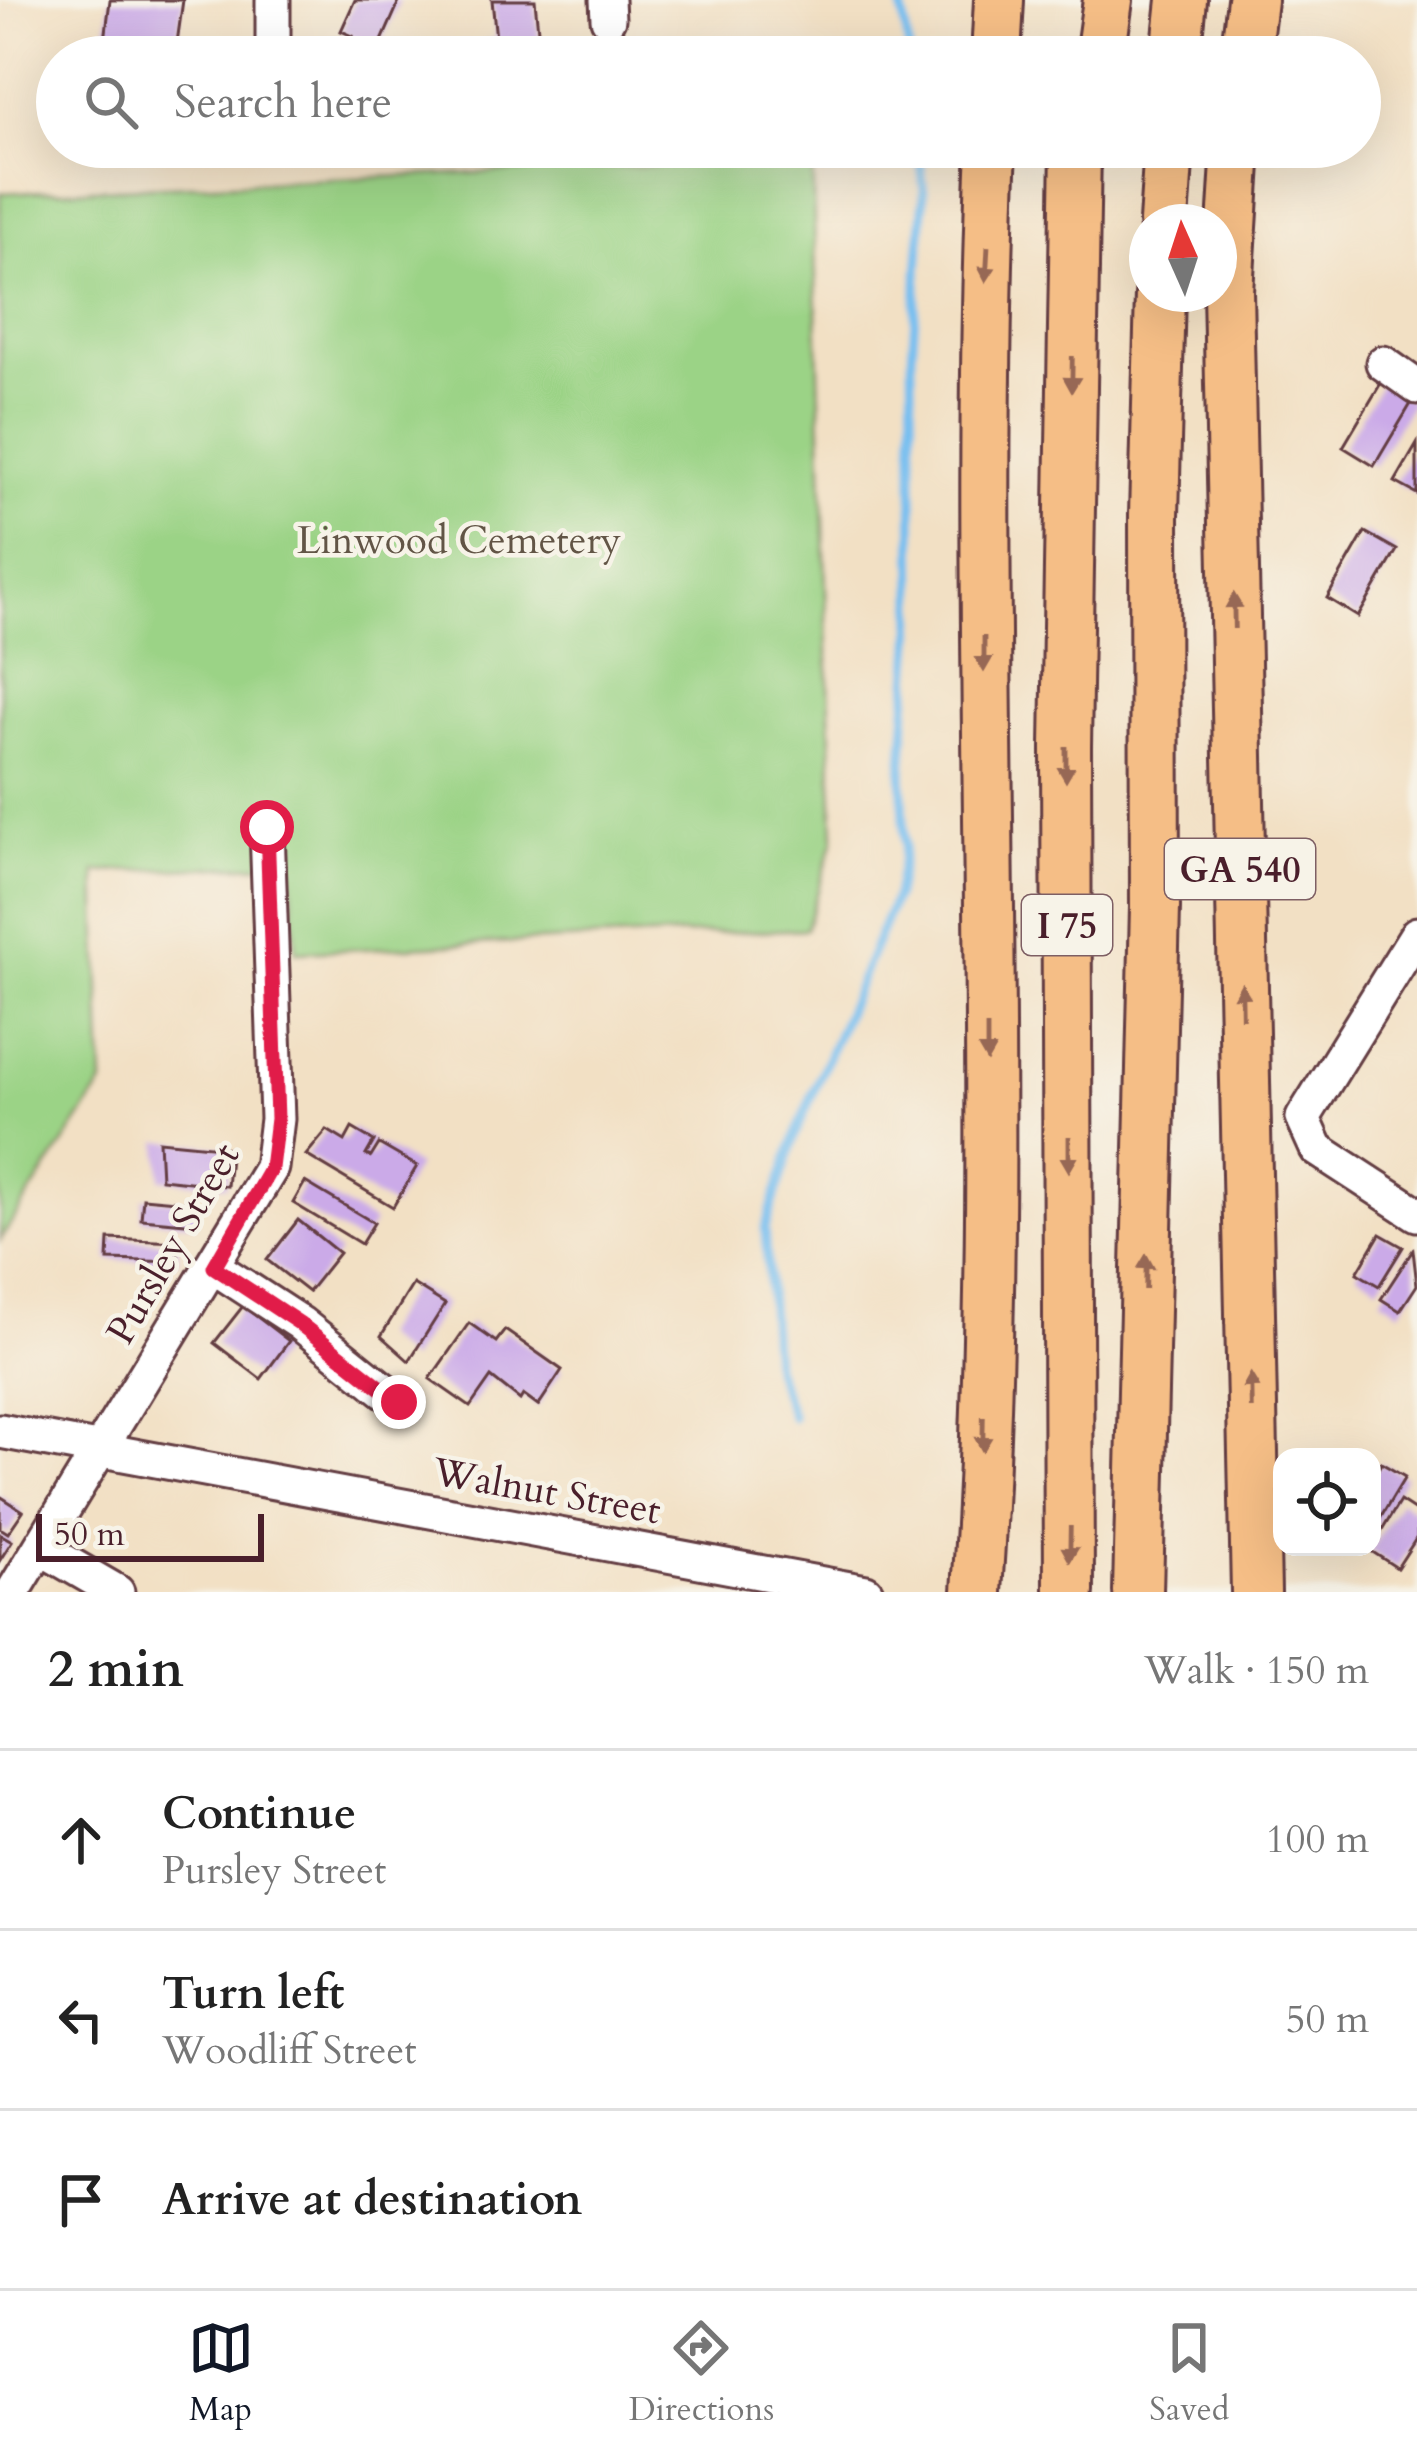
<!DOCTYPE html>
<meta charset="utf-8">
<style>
:root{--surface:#fff;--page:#f6f6f6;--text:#222;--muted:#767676;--line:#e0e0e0;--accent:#111827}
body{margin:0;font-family:Cardo,serif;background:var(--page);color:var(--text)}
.controls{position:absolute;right:36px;bottom:36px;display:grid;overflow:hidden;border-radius:24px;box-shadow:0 12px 48px #0002}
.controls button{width:108px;height:108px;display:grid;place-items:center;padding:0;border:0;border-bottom:3px solid var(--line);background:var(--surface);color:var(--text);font:60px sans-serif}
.compass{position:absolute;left:1129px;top:204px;width:108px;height:108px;border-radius:50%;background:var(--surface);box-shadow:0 12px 48px #0002;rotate:357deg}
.scale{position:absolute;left:36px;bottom:30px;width:228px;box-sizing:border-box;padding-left:12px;border:6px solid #4a1f2b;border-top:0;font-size:33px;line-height:42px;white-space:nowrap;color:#4a1f2b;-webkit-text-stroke:9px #f7f3e8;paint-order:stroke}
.stop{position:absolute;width:36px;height:36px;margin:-27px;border:9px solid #e11d48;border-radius:50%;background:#fff}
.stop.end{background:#e11d48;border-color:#fff;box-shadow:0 3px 12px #0008}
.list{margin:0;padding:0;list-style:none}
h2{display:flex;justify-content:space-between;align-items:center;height:156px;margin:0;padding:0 48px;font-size:51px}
h2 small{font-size:39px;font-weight:400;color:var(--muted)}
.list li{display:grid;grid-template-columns:78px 1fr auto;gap:36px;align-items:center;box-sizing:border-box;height:180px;padding:0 48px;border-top:3px solid var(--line)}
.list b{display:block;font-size:45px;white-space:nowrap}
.list p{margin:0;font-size:39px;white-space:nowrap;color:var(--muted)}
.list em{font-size:39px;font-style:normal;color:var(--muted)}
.icon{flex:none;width:66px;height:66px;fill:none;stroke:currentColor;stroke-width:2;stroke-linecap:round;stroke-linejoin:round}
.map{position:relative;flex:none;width:1417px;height:1592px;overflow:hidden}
.search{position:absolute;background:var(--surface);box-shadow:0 12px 48px #0002;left:36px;right:36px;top:36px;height:132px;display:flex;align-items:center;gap:30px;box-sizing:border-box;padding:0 42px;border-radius:66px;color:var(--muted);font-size:45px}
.sheet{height:696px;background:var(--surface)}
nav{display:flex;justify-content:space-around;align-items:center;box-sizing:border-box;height:168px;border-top:3px solid var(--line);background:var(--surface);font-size:33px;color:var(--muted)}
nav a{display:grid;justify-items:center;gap:6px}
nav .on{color:var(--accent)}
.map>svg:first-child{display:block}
.green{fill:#9bd386;stroke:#727958;stroke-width:3}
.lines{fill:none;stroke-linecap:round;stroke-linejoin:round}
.stream{stroke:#78bff0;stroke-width:9}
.building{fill:#cbaae8}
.minor-casing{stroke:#633c42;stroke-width:39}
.highway-casing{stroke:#633c42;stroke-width:54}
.minor{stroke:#fff;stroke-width:33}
.highway{stroke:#f5be86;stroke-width:48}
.oneway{fill:#976754}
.route{stroke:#e11d48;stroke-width:15}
.labels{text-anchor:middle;stroke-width:9;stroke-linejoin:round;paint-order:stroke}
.shield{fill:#f7f3e8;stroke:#7e5f64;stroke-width:3}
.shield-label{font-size:36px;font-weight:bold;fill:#4a1f2b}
.park-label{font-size:39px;fill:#625546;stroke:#f7f3e8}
.street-label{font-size:39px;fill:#4a1f2b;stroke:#f7f3e8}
</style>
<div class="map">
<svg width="1417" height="1592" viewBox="0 0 1417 1592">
<rect width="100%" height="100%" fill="#f7f3e8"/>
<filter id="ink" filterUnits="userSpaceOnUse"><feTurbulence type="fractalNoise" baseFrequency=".00833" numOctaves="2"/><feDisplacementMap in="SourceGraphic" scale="24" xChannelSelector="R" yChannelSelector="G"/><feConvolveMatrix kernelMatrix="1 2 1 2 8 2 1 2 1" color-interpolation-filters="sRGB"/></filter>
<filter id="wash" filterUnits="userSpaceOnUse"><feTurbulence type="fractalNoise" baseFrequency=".004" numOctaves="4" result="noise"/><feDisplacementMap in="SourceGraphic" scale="48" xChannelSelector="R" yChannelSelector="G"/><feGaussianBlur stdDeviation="2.7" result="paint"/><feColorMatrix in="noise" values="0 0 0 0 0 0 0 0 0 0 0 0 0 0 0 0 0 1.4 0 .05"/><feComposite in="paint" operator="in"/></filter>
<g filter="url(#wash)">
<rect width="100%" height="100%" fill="#f2e0c4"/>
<!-- green -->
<path class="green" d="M 812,159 L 834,839 L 806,929 L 296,952 L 291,864 L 96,872 L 103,1084 L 0,1240 L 0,193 Z"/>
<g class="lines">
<!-- stream -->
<path class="stream" d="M 901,0 L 910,57
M 792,1417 L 774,1366 L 765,1228 L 795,1136 L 896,895 L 905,846 L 902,772 L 914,616 L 912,356 L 924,192 L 919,147"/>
</g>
<g id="blocks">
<!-- building -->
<path class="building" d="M 110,0 L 183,0 L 175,57 L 103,57 Z
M 355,0 L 400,0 L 382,41 L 395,46 L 390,57 L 344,57 L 353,36 L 341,31 Z
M 492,0 L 535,0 L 539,41 L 528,42 L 530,57 L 487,57 L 485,40 L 496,39 Z
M 1381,383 L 1412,402 L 1374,466 L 1343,447 Z
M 1417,444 L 1417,494 L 1395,482 Z
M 1365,532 L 1397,550 L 1358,617 L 1327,598 Z
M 352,1128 L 374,1141 L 366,1155 L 371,1157 L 379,1144 L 417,1166 L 393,1207 L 306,1155 L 327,1130 L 345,1141 Z
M 159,1141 L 231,1148 L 227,1186 L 161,1179 Z
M 305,1182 L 374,1223 L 361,1244 L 293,1203 Z
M 143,1198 L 198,1203 L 197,1224 L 141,1219 Z
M 298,1220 L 339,1253 L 308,1292 L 267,1260 Z
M 1380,1234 L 1403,1247 L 1379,1286 L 1357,1273 Z
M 109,1239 L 178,1242 L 178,1262 L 108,1260 Z
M 1413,1250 L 1417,1285 L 1400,1311 L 1381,1299 Z
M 413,1284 L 445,1304 L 409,1361 L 381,1336 Z
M 243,1306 L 289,1341 L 261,1379 L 214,1343 Z
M 469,1323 L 496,1342 L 505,1330 L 562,1370 L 538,1406 L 523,1395 L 520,1400 L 491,1377 L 470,1407 L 430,1379 Z
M 1381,1463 L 1405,1477 L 1372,1532 L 1372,1465 L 1378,1469 Z
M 0,1496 L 23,1511 L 8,1533 L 0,1528 Z
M 1400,1501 L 1417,1512 L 1417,1537 L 1397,1568 L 1365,1547 L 1372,1547 Z
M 0,1534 L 12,1541 L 0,1560 Z"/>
</g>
</g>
<g filter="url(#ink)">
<use href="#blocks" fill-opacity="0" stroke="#633c42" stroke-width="3"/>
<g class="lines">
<defs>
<path id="minor" d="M 607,0 L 608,19
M 273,57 L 273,0
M 1383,363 L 1417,387
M 1417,934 L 1303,1118 L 1317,1149 L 1417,1214
M 214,1267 L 300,1323 L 399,1402
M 0,1431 L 866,1592
M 41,1548 L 117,1592
M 13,1592 L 271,1168 L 277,1119 L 267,828"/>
<path id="highway" d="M 996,57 L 999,0
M 1100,57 L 1108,0
M 1176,57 L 1182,0
M 1245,57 L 1252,0
M 1237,147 L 1228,291 L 1256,1592
M 1164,222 L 1169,147
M 977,1592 C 1009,1111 971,628 992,147
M 1069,1592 L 1066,747 L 1076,147
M 1138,1592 L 1155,907 L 1154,515 L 1160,294"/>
</defs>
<!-- minor casing -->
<use href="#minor" class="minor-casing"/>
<!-- highway casing -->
<use href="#highway" class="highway-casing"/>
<!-- minor -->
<use href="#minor" class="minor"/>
<!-- highway -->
<use href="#highway" class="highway"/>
</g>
<!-- one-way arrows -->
<defs><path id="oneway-solid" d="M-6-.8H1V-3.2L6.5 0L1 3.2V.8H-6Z" transform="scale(3)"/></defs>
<g class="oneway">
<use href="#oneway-solid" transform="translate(987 264) rotate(93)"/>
<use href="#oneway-solid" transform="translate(1072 374) rotate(91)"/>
<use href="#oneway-solid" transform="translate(1234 611) rotate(-91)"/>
<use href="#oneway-solid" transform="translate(984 654) rotate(90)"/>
<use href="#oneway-solid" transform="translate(1066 764) rotate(90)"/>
<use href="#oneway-solid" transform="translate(1242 1001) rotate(-91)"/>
<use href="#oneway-solid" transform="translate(987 1044) rotate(90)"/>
<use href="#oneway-solid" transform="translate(1069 1154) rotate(90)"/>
<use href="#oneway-solid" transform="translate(1146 1272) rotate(-89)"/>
<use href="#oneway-solid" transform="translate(1251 1391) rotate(-91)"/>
<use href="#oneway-solid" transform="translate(983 1434) rotate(91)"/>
<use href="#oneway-solid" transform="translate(1070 1544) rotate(91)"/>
</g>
</g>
<g class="lines" filter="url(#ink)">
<!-- route -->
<path class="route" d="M 267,827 L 277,1119 L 271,1168 L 214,1267 L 299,1323 L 399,1402"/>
</g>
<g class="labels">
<!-- shield labels -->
<g class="shield">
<rect x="1165" y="839" width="150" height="60" rx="9"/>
<rect x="1022" y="895" width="90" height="60" rx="9"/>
</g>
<g class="shield-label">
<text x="1240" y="882">GA 540</text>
<text x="1067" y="938">I 75</text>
</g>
<!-- park labels -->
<g class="park-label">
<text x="459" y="553">Linwood Cemetery</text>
</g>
<!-- street labels -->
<g class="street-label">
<text transform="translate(172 1243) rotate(-60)" y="14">Pursley Street</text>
<text transform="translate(547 1490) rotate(10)" y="14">Walnut Street</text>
</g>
</g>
</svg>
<div class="controls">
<button><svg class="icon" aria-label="locate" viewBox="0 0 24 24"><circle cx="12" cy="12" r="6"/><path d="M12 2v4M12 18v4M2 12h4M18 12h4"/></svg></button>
</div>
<svg class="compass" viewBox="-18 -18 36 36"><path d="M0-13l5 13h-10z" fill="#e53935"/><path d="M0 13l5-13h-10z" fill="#767676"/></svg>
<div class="scale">50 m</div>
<div class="stop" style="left:267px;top:827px"></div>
<div class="stop end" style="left:399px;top:1402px"></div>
<div class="search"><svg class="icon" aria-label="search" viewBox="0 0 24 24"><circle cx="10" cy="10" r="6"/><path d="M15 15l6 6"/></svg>Search here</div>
</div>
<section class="sheet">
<h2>2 min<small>Walk · 150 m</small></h2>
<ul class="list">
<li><svg class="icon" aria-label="ahead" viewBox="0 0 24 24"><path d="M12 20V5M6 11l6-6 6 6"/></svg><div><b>Continue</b><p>Pursley Street</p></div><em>100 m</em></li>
<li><svg class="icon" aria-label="left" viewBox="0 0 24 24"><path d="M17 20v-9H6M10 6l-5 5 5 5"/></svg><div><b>Turn left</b><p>Woodliff Street</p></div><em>50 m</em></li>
<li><svg class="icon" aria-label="arrive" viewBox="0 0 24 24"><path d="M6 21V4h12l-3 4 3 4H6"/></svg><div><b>Arrive at destination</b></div></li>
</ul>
</section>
<nav>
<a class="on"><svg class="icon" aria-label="map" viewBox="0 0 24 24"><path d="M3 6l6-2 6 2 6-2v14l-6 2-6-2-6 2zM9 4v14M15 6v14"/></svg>Map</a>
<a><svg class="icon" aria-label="directions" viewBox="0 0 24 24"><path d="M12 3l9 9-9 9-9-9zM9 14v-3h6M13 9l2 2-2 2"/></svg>Directions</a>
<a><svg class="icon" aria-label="saved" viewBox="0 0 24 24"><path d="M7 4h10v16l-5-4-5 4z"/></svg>Saved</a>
</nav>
